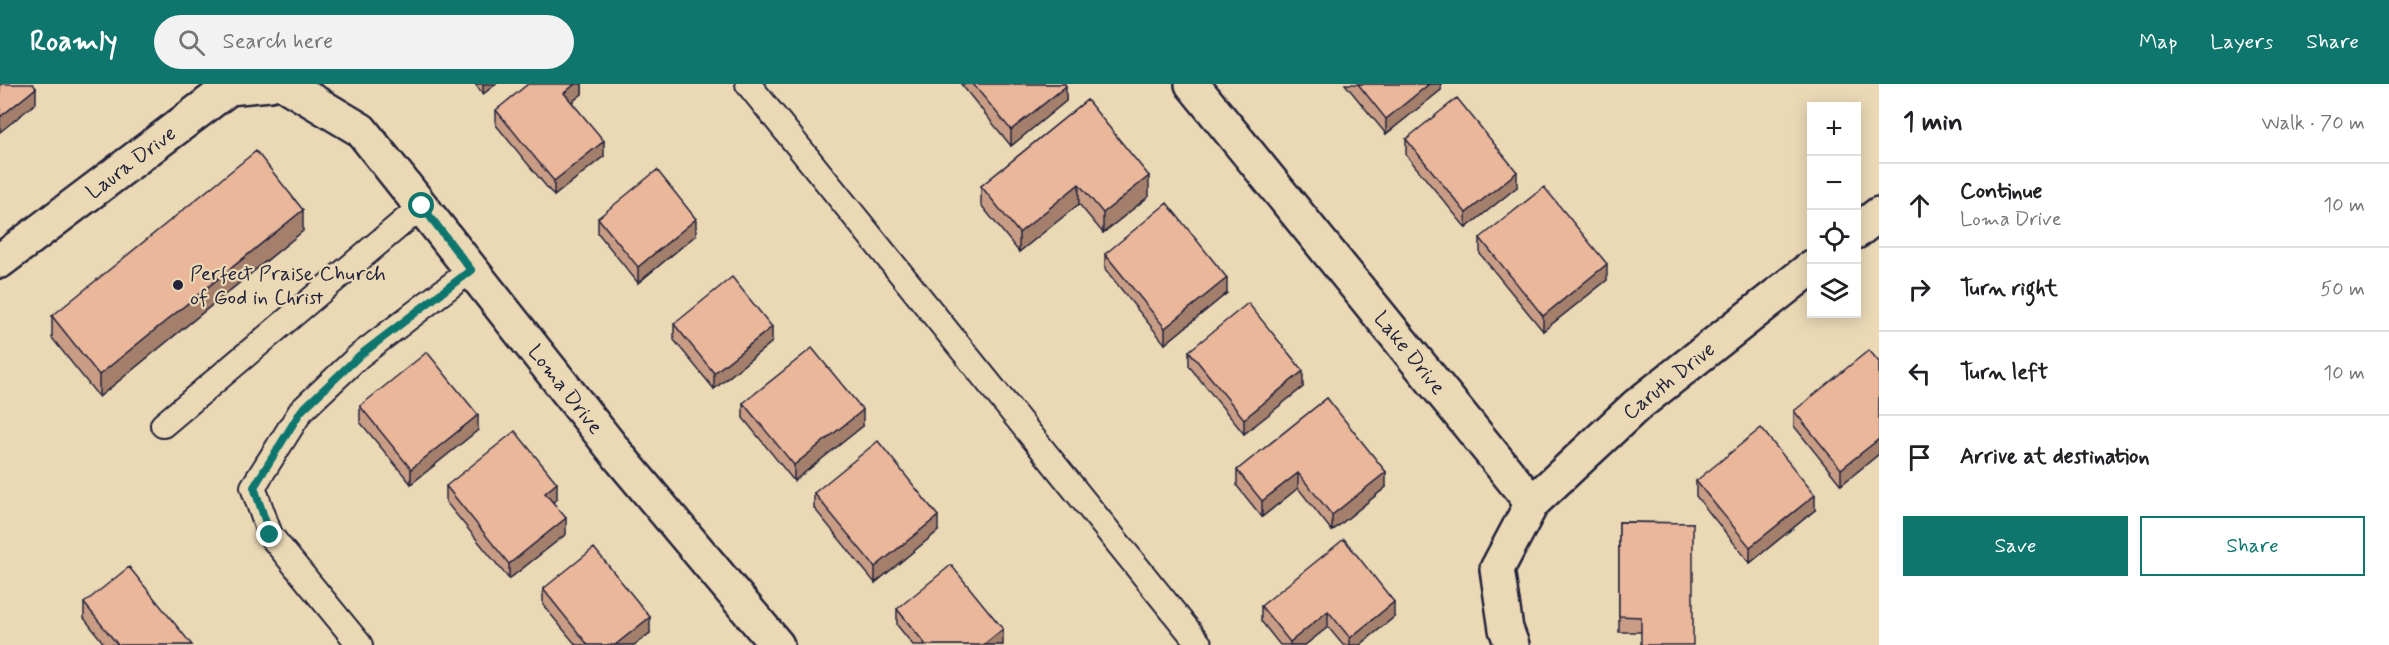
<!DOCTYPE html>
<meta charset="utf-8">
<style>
:root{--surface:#fff;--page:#f2f2f2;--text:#202124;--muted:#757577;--line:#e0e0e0;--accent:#0f766e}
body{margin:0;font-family:Mynerve,sans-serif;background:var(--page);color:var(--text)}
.controls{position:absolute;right:18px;top:18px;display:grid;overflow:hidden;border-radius:0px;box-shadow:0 3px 15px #0003}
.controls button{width:54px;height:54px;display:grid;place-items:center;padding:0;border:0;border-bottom:2px solid var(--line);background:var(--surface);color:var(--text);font:30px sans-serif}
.stop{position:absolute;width:18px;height:18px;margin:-14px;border:4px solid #0f766e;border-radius:50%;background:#fff}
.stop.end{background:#0f766e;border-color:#fff;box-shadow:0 2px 6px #0008}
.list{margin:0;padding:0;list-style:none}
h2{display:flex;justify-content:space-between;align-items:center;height:78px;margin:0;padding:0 24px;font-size:26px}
h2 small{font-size:20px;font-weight:400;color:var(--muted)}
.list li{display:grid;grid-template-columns:39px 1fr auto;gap:18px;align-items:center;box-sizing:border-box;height:84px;padding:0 24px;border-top:2px solid var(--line)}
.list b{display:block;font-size:22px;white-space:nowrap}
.list p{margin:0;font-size:20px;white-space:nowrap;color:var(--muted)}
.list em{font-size:20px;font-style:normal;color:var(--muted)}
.actions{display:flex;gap:12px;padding:18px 24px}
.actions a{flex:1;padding:14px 0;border:2px solid var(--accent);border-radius:0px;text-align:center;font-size:21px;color:var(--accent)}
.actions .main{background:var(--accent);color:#fff}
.icon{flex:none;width:33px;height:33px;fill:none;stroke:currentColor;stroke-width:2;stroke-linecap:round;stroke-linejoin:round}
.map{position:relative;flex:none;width:1879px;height:561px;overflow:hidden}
header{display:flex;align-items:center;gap:36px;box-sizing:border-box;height:84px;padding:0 30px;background:var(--accent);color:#fff}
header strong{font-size:28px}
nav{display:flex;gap:33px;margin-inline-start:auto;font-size:21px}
.search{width:420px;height:54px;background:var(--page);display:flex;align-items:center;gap:15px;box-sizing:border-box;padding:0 21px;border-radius:33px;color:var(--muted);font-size:22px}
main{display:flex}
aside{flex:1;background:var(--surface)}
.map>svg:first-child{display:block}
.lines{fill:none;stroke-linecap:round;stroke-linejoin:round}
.lane-casing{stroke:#22223b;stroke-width:28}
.street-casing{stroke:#22223b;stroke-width:38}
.lane{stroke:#ebd9b6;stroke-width:24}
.street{stroke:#ebd9b6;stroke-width:33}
.wall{fill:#c99d85;stroke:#22223b;stroke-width:1.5}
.shaded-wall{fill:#a4806c;stroke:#22223b;stroke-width:1.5}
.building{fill:#eab79b;stroke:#22223b;stroke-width:1.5}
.route{stroke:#0f766e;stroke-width:8}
.poi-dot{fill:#22223b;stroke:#ebd9b6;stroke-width:2}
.labels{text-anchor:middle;stroke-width:4.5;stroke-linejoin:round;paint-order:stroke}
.street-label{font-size:21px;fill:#22223b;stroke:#ebd9b6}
.poi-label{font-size:21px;fill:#22223b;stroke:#ebd9b6;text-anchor:start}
</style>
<header>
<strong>Roamly</strong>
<div class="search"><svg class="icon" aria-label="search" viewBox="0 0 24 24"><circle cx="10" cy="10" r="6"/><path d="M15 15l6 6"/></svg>Search here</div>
<nav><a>Map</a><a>Layers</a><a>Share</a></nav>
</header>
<main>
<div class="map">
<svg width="1879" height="561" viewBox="0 0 1879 561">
<rect width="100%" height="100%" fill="#ebd9b6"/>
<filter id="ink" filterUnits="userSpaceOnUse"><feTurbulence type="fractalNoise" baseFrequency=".0167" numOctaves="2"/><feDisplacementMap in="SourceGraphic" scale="12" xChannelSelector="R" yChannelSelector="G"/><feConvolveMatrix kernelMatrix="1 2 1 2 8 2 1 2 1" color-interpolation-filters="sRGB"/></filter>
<g filter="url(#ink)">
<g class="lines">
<defs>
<path id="lane" d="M 748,0 L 1200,561
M 163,341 L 422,122
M 360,561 L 270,451 L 253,403 L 301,327 L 359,272 L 471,186"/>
<g id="street">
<path id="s1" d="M 284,0 L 361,46 L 621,375 L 777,561"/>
<path id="s2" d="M 1192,0 L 1532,419"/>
<path d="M 1856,148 L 1879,130"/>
<path id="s3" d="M 0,177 L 229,4 L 270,0"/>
<path id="s4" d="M 1512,561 L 1506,545 L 1497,485 L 1532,419 L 1636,322 L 1812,183"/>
</g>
</defs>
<!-- lane casing -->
<use href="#lane" class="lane-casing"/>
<!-- street casing -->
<use href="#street" class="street-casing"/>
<!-- lane -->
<use href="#lane" class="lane"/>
<!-- street -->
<use href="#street" class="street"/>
</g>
<!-- wall -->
<path class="wall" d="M 475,0 L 496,0 L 483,10 Z
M 582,0 L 582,10 L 572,18 L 604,72 L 554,112 L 496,41 L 496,26 Z
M 961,0 L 1065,0 L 1066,17 L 1011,62 Z
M 1345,0 L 1441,0 L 1441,6 L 1386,50 Z
M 1087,16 L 1149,112 L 1103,149 L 1079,120 L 1019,168 L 981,121 L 981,102 Z
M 1406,55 L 1517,103 L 1466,144 L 1406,71 Z
M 598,134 L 696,151 L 638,199 L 598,149 Z
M 303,147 L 99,313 L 52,254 L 52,232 Z
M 1480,154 L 1607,196 L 1543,247 L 1480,170 Z
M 1105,170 L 1227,209 L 1165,260 L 1105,185 Z
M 674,240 L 772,258 L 714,305 L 674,256 Z
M 1189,267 L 1303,303 L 1244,350 L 1189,282 Z
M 1879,278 L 1879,370 L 1841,401 L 1794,342 L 1794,327 Z
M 1327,314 L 1386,403 L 1332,447 L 1298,404 L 1262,433 L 1237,402 L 1237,386 Z
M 743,319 L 863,342 L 794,397 L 743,334 Z
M 360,322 L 478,346 L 411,400 L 360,338 Z
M 1696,397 L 1815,426 L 1750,479 L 1696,412 Z
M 446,402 L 557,415 L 553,418 L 566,450 L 509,495 L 446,418 Z
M 814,409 L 938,447 L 875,499 L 814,424 Z
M 1619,438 L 1693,439 L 1641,548 L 1619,548 Z
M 543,505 L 650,549 L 634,561 L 576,561 L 543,521 Z
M 84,519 L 192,561 L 105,561 L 84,534 Z
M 1261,522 L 1394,533 L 1360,561 L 1343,561 L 1328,543 L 1305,561 L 1280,561 L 1261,537 Z
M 897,525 L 1003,561 L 913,561 L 897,541 Z"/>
<!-- shaded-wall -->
<path class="shaded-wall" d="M 483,0 L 496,0 L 483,10 Z
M 575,0 L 582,0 L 582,10 L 564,24 L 564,9 Z
M 1429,0 L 1441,0 L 1441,6 L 1386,50 L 1386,35 Z
M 1066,2 L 1066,17 L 1011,62 L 1011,46 Z
M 36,4 L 36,19 L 0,48 L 0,33 Z
M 604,57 L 604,72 L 554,112 L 554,97 Z
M 1517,88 L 1517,103 L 1466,144 L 1466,129 Z
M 1149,92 L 1149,112 L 1103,149 L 1103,129 Z
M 1079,100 L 1079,120 L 1019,168 L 1019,149 Z
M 303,126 L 303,147 L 99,313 L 99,291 Z
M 696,135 L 696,151 L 638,199 L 638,183 Z
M 1607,180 L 1607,196 L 1543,247 L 1543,232 Z
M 1227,194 L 1227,209 L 1165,260 L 1165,244 Z
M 772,243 L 772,258 L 714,305 L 714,289 Z
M 1303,287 L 1303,303 L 1244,350 L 1244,335 Z
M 863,326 L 863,342 L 794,397 L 794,381 Z
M 478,331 L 478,346 L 411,400 L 411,385 Z
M 1879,355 L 1879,370 L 1841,401 L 1841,385 Z
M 1386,388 L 1386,403 L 1332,447 L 1332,431 Z
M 1298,389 L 1298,404 L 1262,433 L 1262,417 Z
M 557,399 L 557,415 L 545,424 L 545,409 Z
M 1815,411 L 1815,426 L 1750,479 L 1750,463 Z
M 938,432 L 938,447 L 875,499 L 875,483 Z
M 566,434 L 566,450 L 509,495 L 509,480 Z
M 1394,518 L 1394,533 L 1360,561 L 1350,561 L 1350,554 Z
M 1328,527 L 1328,543 L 1305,561 L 1290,561 L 1290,558 Z
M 650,533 L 650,549 L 634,561 L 615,561 Z
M 1003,545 L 1003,561 L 983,561 Z"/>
<!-- building -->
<path class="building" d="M 0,0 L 33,0 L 36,4 L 0,33 Z
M 528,0 L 575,0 L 564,9 L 604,57 L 554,97 L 496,26 Z
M 973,0 L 1065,0 L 1066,2 L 1011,46 Z
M 1358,0 L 1429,0 L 1386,35 Z
M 1457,14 L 1517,88 L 1466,129 L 1406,55 Z
M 1087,16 L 1149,92 L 1103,129 L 1079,100 L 1019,149 L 981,102 Z
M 256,67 L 303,126 L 99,291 L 52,232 Z
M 657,86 L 696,135 L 638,183 L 598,134 Z
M 1544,103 L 1607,180 L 1543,232 L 1480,154 Z
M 1167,119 L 1227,194 L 1165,244 L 1105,170 Z
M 732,193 L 772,243 L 714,289 L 674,240 Z
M 1248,219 L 1303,287 L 1244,335 L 1189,267 Z
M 812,264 L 863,326 L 794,381 L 743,319 Z
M 1869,266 L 1879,278 L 1879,355 L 1841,385 L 1794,327 Z
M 427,268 L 478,331 L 411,385 L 360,322 Z
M 1327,314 L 1386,388 L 1332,431 L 1298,389 L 1262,417 L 1237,386 Z
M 1761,344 L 1815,411 L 1750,463 L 1696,397 Z
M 515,347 L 557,399 L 545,409 L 566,434 L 509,480 L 446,402 Z
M 878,357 L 938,432 L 875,483 L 814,409 Z
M 1619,438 L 1693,439 L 1693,561 L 1641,561 L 1641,533 L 1619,532 Z
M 1344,455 L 1394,518 L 1350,554 L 1328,527 L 1290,558 L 1261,522 Z
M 594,464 L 650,533 L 615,561 L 588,561 L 543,505 Z
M 951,481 L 1003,545 L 983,561 L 926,561 L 897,525 Z
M 129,483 L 192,561 L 118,561 L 84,519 Z"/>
</g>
<g class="lines" filter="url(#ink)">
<!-- route -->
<path class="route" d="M 270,451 L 254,403 L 301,327 L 359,272 L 471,186 L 422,122"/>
</g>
<!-- markers -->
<circle class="poi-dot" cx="178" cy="201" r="6"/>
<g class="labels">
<!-- street labels -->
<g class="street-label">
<text dy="7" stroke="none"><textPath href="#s3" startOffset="164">Laura Drive</textPath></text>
<text dy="7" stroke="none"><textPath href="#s2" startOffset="346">Lake Drive</textPath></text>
<text dy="7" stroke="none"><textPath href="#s4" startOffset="336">Caruth Drive</textPath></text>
<text dy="7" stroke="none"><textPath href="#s1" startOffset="420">Loma Drive</textPath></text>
</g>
<!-- poi labels -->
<g class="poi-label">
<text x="190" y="196">Perfect Praise Church<tspan x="190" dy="24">of God in Christ</tspan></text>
</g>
</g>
</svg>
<div class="controls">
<button>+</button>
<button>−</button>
<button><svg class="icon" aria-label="locate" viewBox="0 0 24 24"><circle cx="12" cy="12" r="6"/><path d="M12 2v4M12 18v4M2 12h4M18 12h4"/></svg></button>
<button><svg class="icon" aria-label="layers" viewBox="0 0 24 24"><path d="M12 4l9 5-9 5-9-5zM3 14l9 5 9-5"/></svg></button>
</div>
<div class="stop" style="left:422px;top:122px"></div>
<div class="stop end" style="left:270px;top:451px"></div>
</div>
<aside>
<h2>1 min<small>Walk · 70 m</small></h2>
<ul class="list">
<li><svg class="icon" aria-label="ahead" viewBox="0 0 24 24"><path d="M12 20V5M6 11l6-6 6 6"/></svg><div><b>Continue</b><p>Loma Drive</p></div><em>10 m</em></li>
<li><svg class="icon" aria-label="right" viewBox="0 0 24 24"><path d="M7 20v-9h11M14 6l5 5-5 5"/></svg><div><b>Turn right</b></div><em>50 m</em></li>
<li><svg class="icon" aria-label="left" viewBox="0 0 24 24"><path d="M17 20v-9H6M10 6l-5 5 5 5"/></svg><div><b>Turn left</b></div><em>10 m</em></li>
<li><svg class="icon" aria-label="arrive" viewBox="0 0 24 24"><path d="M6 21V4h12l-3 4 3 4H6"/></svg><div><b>Arrive at destination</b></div></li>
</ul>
<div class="actions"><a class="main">Save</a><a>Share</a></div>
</aside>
</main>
